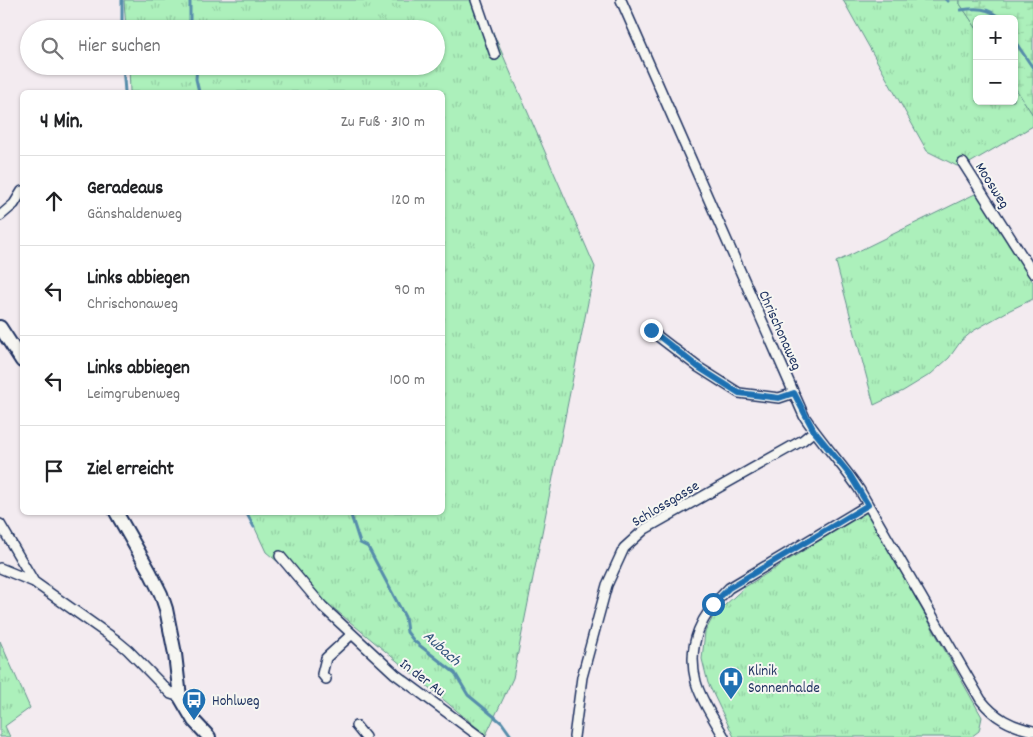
<!DOCTYPE html>
<html lang="de">
<meta charset="utf-8">
<style>
:root{--surface:#fff;--page:#f2f2f2;--text:#202124;--muted:#757577;--line:#e0e0e0}
body{margin:0;font-family:Dekko,sans-serif;background:var(--page);color:var(--text)}
.controls{position:absolute;right:15px;top:15px;display:grid;overflow:hidden;border-radius:8px;box-shadow:0 1px 4px #0004}
.controls button{width:45px;height:45px;display:grid;place-items:center;padding:0;border:0;border-bottom:1px solid var(--line);background:var(--surface);color:var(--text);font:25px sans-serif}
.stop{position:absolute;width:15px;height:15px;margin:-11px;border:4px solid #1f6fb2;border-radius:50%;background:#fff}
.stop.end{background:#1f6fb2;border-color:#fff;box-shadow:0 1px 5px #0008}
.list{margin:0;padding:0;list-style:none}
h2{display:flex;justify-content:space-between;align-items:center;height:65px;margin:0;padding:0 20px;font-size:21px}
h2 small{font-size:16px;font-weight:400;color:var(--muted)}
.list li{display:grid;grid-template-columns:32px 1fr auto;gap:15px;align-items:center;box-sizing:border-box;height:90px;padding:0 20px;border-top:1px solid var(--line)}
.list b{display:block;font-size:19px;white-space:nowrap}
.list p{margin:0;font-size:16px;white-space:nowrap;color:var(--muted)}
.list em{font-size:16px;font-style:normal;color:var(--muted)}
.icon{flex:none;width:28px;height:28px;fill:none;stroke:currentColor;stroke-width:2;stroke-linecap:round;stroke-linejoin:round}
.map{position:relative;flex:none;width:1033px;height:737px;overflow:hidden}
.search{position:absolute;background:var(--surface);box-shadow:0 1px 4px #0004;left:20px;top:20px;width:425px;height:55px;display:flex;align-items:center;gap:12px;box-sizing:border-box;padding:0 18px;border-radius:28px;color:var(--muted);font-size:19px}
.panel{position:absolute;background:var(--surface);box-shadow:0 1px 4px #0004;left:20px;top:90px;width:425px;height:425px;border-radius:8px}
.map>svg:first-child{display:block}
.grass{fill:url(#grass-tufts);stroke:#64908c}
.wetland{fill:url(#wetland-marsh);stroke:#64908c}
.lines{fill:none;stroke-linecap:round;stroke-linejoin:round}
.stream{stroke:#578dab;stroke-width:3}
.street-casing{stroke:#1b2f5e;stroke-width:12}
.secondary-casing{stroke:#1b2f5e;stroke-width:16}
.street{stroke:#f6f6f2;stroke-width:9}
.secondary{stroke:#f6f6f2;stroke-width:12}
.route{stroke:#1f6fb2;stroke-width:6}
.labels{text-anchor:middle;stroke-width:4;stroke-linejoin:round;paint-order:stroke}
.street-label{font-size:15px;fill:#1b2f5e;stroke:#f6f6f2}
.poi-label{font-size:15px;fill:#1b2f5e;stroke:#f6f6f2;text-anchor:start}
.water-label{font-size:16px;font-style:italic;fill:#34567e;stroke:#f6f6f2}
</style>
<div class="map">
<svg width="1033" height="737" viewBox="0 0 1033 737">
<defs>
<pattern id="grass-tufts" width="24" height="20" patternUnits="userSpaceOnUse" patternTransform="scale(1.25)"><rect width="24" height="20" fill="#acf0bb"/><path d="M3 7l-1-3M5 7V3M7 7l1-3M15 17l-1-3M17 17v-4M19 17l1-3" fill="none" stroke="#93cea3"/></pattern>
<pattern id="wetland-marsh" width="20" height="14" patternUnits="userSpaceOnUse" patternTransform="scale(1.25)"><rect width="20" height="14" fill="#acf0bb"/><path d="M1 5h8M5 5V1M11 12h8M15 12V8" fill="none" stroke="#93cea3"/></pattern>
</defs>
<rect width="100%" height="100%" fill="#f3ebf0"/>
<filter id="ink" filterUnits="userSpaceOnUse"><feTurbulence type="fractalNoise" baseFrequency=".02" numOctaves="2"/><feDisplacementMap in="SourceGraphic" scale="10" xChannelSelector="R" yChannelSelector="G"/><feConvolveMatrix kernelMatrix="1 2 1 2 8 2 1 2 1" color-interpolation-filters="sRGB"/></filter>
<g filter="url(#ink)">
<!-- grass -->
<path class="grass" d="M 124,0 L 479,0 L 595,267 L 513,678 L 486,735 L 266,552 L 248,513 L 442,512 L 442,92 L 130,92 L 129,66 L 436,66 L 436,29 L 126,29 Z
M 843,0 L 960,0 L 960,4 L 977,29 L 977,101 L 1014,101 L 1014,86 L 1033,115 L 1033,126 L 968,164 L 957,166 L 927,151 Z
M 977,193 L 1033,282 L 1033,299 L 1010,310 L 973,331 L 961,341 L 949,358 L 931,374 L 903,391 L 874,405 L 836,262 Z
M 867,511 L 982,717 L 979,731 L 971,737 L 734,737 L 708,683 L 702,659 L 705,632 L 714,615 L 745,587 Z
M 0,641 L 30,708 L 5,726 L 10,737 L 0,737 Z"/>
<!-- wetland -->
<path class="wetland" d="M 960,0 L 1033,0 L 1033,115 L 1014,86 L 1014,19 L 977,19 L 977,29 L 960,4 Z"/>
<g class="lines">
<!-- stream -->
<path class="stream" d="M 190,0 L 190,29
M 946,0 L 948,1
M 961,10 C 975,8 990,7 1000,19
M 122,29 L 122,0
M 1014,40 L 1033,68
M 123,66 L 125,92
M 197,66 L 196,79 L 199,92
M 246,512 L 254,527
M 350,512 L 360,543 L 368,547 L 405,617 L 407,632 L 414,641 L 455,673 L 468,695 L 502,723 L 512,737"/>
<defs>
<path id="street" d="M 476,0 L 495,55
M 621,0 L 804,416 C 821,442 842,464 859,489 L 981,700 C 995,718 1011,726 1033,731
M 963,163 L 1033,273
M 0,216 L 14,204 L 22,191
M 651,331 L 698,367 L 739,393 L 779,398 L 794,393
M 0,524 L 34,582
M 280,556 L 323,607 L 395,674 L 480,737
M 0,568 L 34,582 L 116,640 L 128,650 L 171,694 L 180,697
M 326,679 L 322,674 L 326,658 L 352,634
M 356,726 L 365,737
M 574,737 L 582,677 L 607,585 L 624,548 L 645,529 L 803,440 L 814,431
M 724,737 C 715,720 701,701 696,682 C 686,643 702,614 729,588 L 868,505"/>
<path id="secondary" d="M 0,327 L 22,361
M 116,512 L 150,572 L 161,594 L 166,609 L 175,654 L 180,697 L 194,721 L 209,737"/>
</defs>
<!-- street casing -->
<use href="#street" class="street-casing"/>
<!-- secondary casing -->
<use href="#secondary" class="secondary-casing"/>
<!-- street -->
<use href="#street" class="street"/>
<!-- secondary -->
<use href="#secondary" class="secondary"/>
</g>
</g>
<g class="lines" filter="url(#ink)">
<!-- route -->
<path class="route" d="M 651,330 L 698,367 L 739,393 L 779,398 L 794,393 L 814,431 L 850,475 L 868,505 L 729,588 L 713,604"/>
</g>
<!-- icons -->
<defs>
<symbol id="hospital-pin" viewBox="-11 -11 22 30"><path d="M0 17L-7.5 6A9.5 9.5 0 1 1 7.5 6Z" fill="#1f6fb2" stroke="#f6f6f2"/><path d="M-5-5h3v3.5h4V-5h3V5h-3V1.5h-4V5h-3Z" fill="#fff"/></symbol>
<symbol id="bus-pin" viewBox="-11 -11 22 30"><path d="M0 17L-7.5 6A9.5 9.5 0 1 1 7.5 6Z" fill="#1f6fb2" stroke="#f6f6f2"/><path d="M-5-6H5V4H4V6H2V4H-2V6H-4V4H-5ZM-3.5-4V0h7V-4ZM-3.5 1.2v1.5H-2V1.2ZM2 1.2v1.5H3.5V1.2Z" fill="#fff"/></symbol>
</defs>
<g fill-rule="evenodd">
<use href="#hospital-pin" x="717" y="665" width="28" height="38"/>
<use href="#bus-pin" x="180" y="686" width="28" height="38"/>
</g>
<g class="labels">
<!-- street labels -->
<g class="street-label">
<text transform="translate(993 185) rotate(58)" y="5">Moosweg</text>
<text transform="translate(781 330) rotate(66)" y="5">Chrischonaweg</text>
<text transform="translate(665 503) rotate(-31)" y="5">Schlossgasse</text>
<text transform="translate(423 677) rotate(37)" y="5">In der Au</text>
</g>
<!-- poi labels -->
<g class="poi-label">
<text x="748" y="675">Klinik<tspan x="748" dy="17">Sonnenhalde</tspan></text>
<text x="212" y="705">Hohlweg</text>
</g>
<!-- water labels -->
<g class="water-label">
<text transform="translate(443 647) rotate(42)" y="6">Aubach</text>
</g>
</g>
</svg>
<div class="controls">
<button>+</button>
<button>−</button>
</div>
<div class="stop" style="left:713px;top:604px"></div>
<div class="stop end" style="left:651px;top:330px"></div>
<div class="search"><svg class="icon" aria-label="search" viewBox="0 0 24 24"><circle cx="10" cy="10" r="6"/><path d="M15 15l6 6"/></svg>Hier suchen</div>
<section class="panel">
<h2>4 Min.<small>Zu Fuß · 310 m</small></h2>
<ul class="list">
<li><svg class="icon" aria-label="ahead" viewBox="0 0 24 24"><path d="M12 20V5M6 11l6-6 6 6"/></svg><div><b>Geradeaus</b><p>Gänshaldenweg</p></div><em>120 m</em></li>
<li><svg class="icon" aria-label="left" viewBox="0 0 24 24"><path d="M17 20v-9H6M10 6l-5 5 5 5"/></svg><div><b>Links abbiegen</b><p>Chrischonaweg</p></div><em>90 m</em></li>
<li><svg class="icon" aria-label="left" viewBox="0 0 24 24"><path d="M17 20v-9H6M10 6l-5 5 5 5"/></svg><div><b>Links abbiegen</b><p>Leimgrubenweg</p></div><em>100 m</em></li>
<li><svg class="icon" aria-label="arrive" viewBox="0 0 24 24"><path d="M6 21V4h12l-3 4 3 4H6"/></svg><div><b>Ziel erreicht</b></div></li>
</ul>
</section>
</div>
